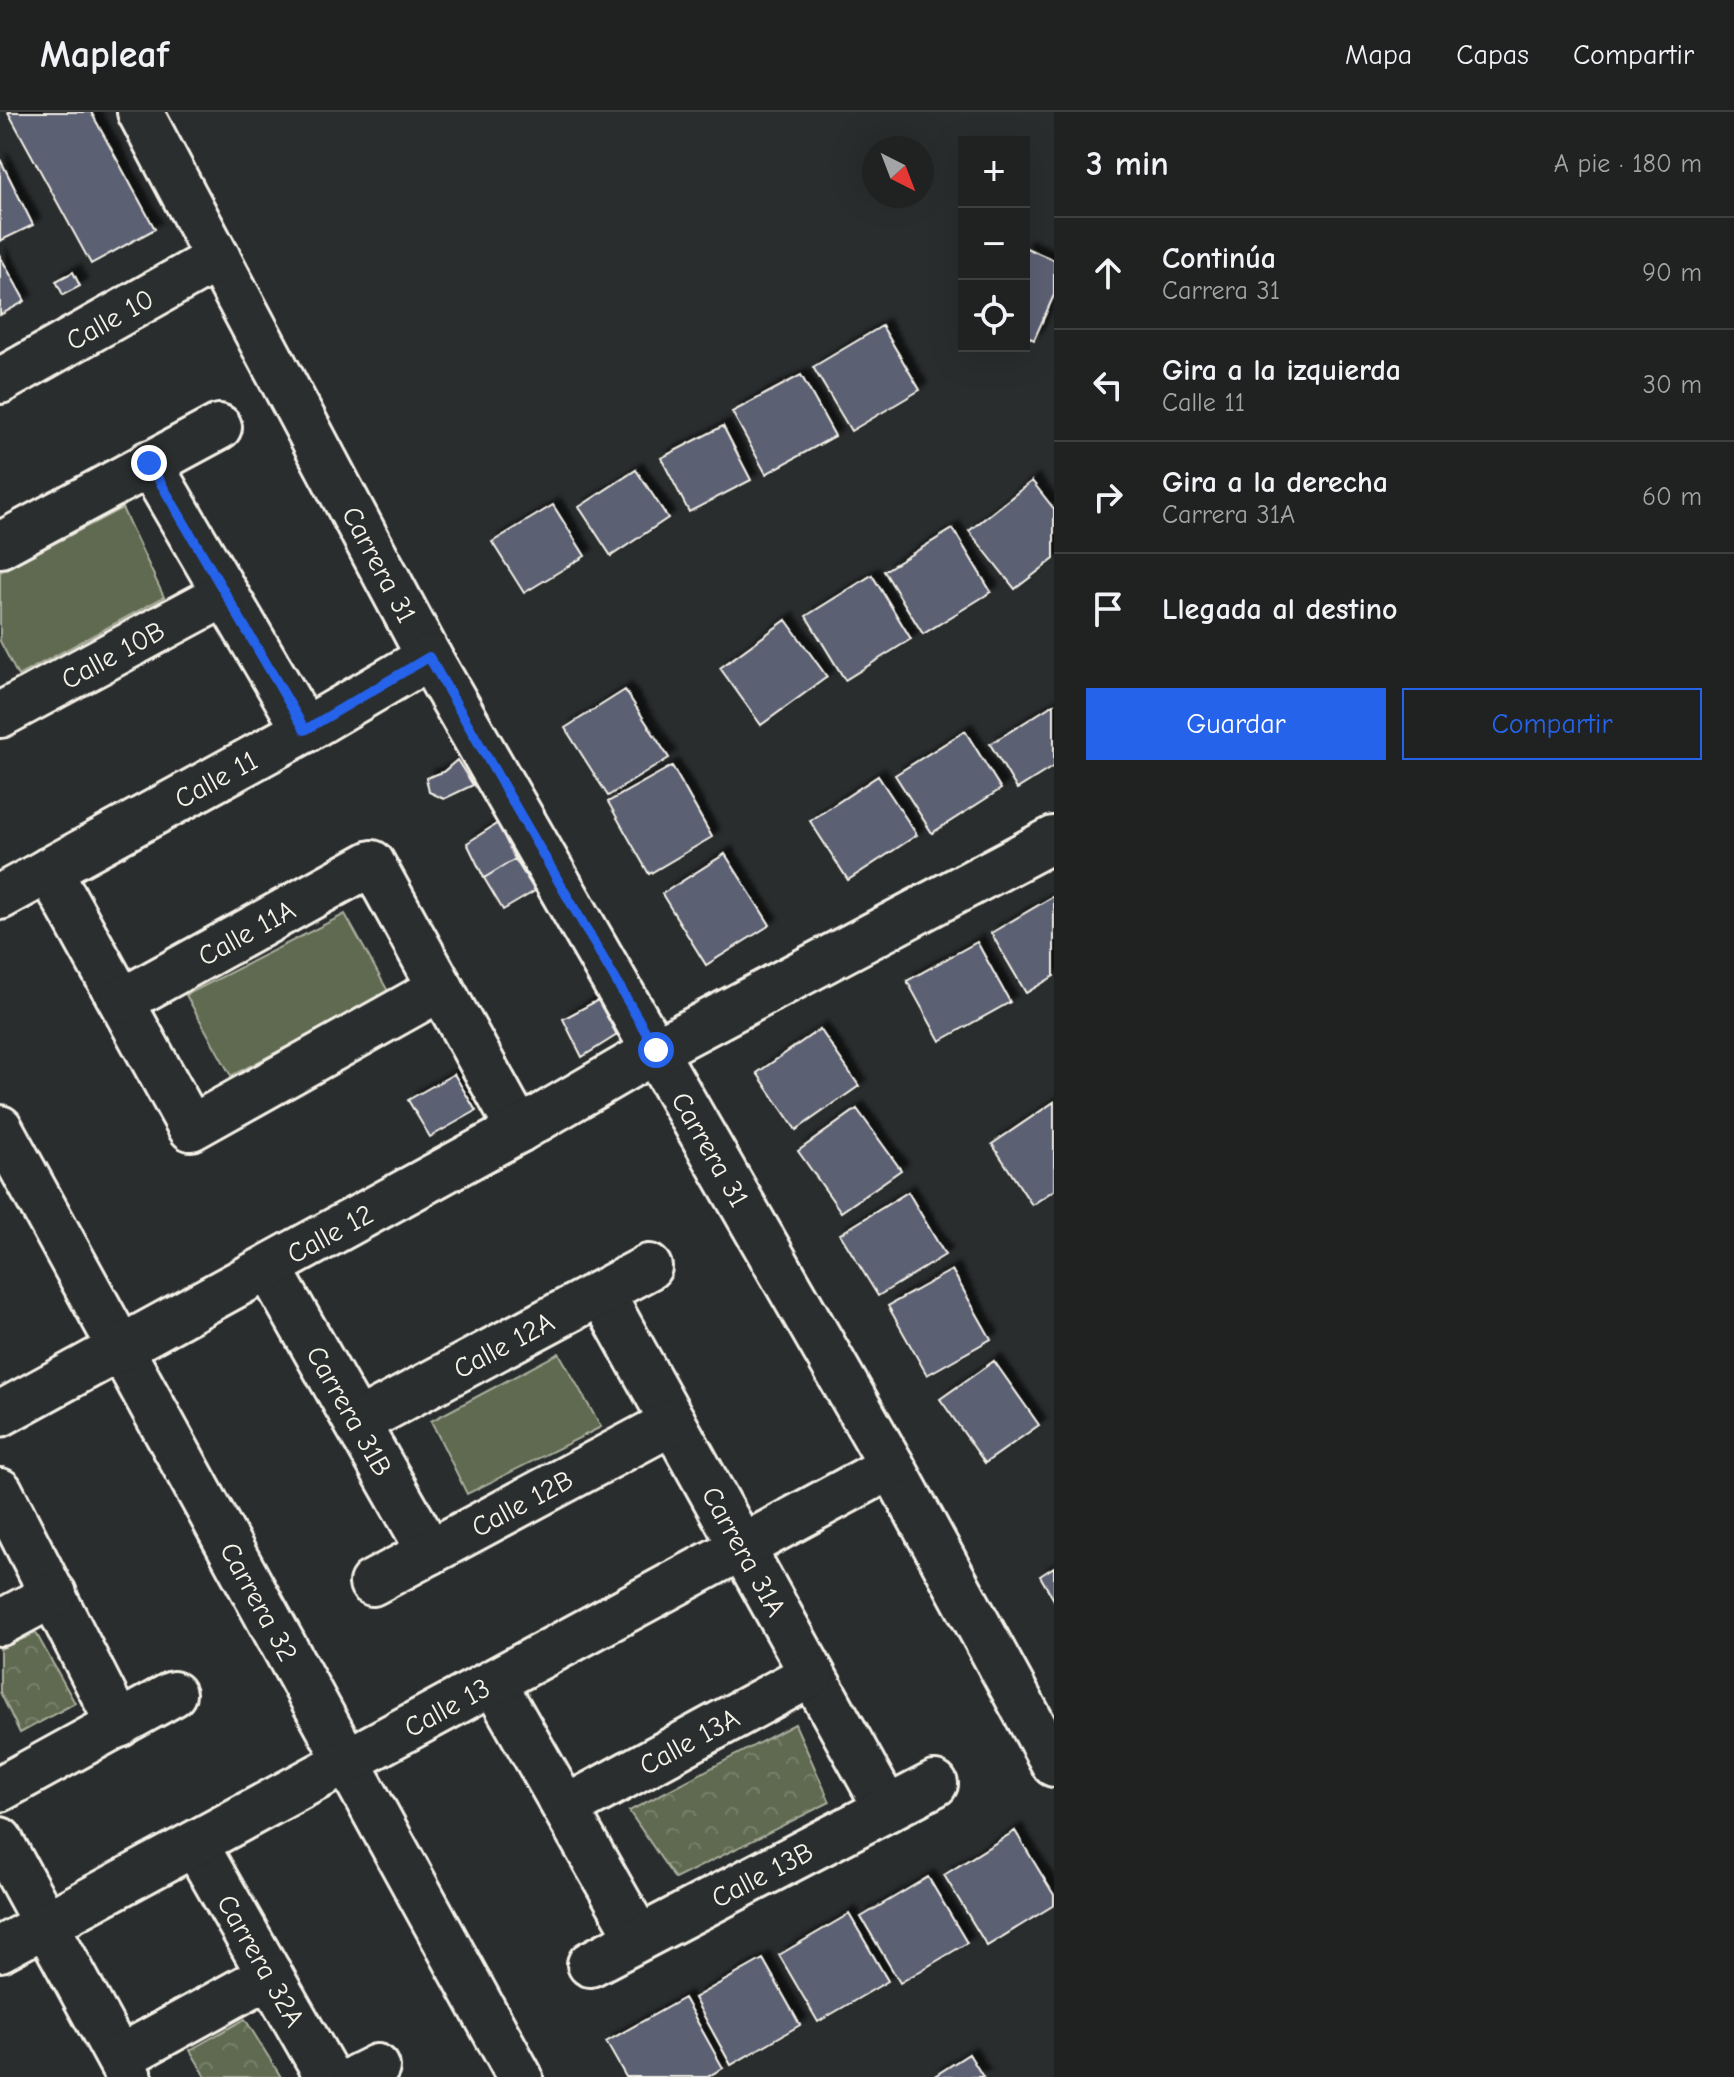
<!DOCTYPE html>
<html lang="es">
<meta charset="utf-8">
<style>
:root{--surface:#202222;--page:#282a2a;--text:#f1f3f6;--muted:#a2a4a5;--line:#3d3f40;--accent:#2563eb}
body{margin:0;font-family:"Comic Neue",sans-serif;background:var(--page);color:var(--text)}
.controls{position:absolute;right:24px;top:24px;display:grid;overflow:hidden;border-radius:0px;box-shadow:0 8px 32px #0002}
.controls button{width:72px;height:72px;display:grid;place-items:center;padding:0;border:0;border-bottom:2px solid var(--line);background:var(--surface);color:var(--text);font:40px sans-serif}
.compass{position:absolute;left:862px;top:24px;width:72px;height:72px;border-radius:50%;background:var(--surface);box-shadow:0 8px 32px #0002;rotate:138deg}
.stop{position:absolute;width:24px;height:24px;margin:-18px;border:6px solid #2563eb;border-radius:50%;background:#fff}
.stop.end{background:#2563eb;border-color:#fff;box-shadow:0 2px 8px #0008}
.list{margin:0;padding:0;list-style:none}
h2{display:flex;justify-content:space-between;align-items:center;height:104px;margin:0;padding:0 32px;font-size:34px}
h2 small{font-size:26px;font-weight:400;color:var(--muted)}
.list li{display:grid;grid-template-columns:52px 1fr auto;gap:24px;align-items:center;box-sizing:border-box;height:112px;padding:0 32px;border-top:2px solid var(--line)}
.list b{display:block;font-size:30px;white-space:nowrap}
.list p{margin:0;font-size:26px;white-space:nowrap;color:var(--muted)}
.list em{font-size:26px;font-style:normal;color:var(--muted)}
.actions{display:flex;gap:16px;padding:24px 32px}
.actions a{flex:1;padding:18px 0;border:2px solid var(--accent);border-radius:0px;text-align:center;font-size:28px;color:var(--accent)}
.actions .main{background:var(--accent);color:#fff}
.icon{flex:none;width:44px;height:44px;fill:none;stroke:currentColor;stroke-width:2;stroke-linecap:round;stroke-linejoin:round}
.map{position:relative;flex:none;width:1054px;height:1965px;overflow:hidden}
header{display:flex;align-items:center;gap:48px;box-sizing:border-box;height:112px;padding:0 40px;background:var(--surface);border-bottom:2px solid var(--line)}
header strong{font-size:38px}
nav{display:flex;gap:44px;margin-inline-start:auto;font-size:28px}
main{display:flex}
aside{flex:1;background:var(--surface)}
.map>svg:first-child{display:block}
.forest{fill:url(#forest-crowns);stroke:#aaae9c;stroke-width:2}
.garden{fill:#616a51;stroke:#aaae9c;stroke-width:2}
.building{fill:#5b6173;stroke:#f4f1e8;stroke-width:2;filter:url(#shadow)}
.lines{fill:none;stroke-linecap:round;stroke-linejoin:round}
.minor-casing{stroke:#f4f1e8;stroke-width:50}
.minor{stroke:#2a2d2e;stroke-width:44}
.route{stroke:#2563eb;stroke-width:10}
.labels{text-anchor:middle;stroke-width:8;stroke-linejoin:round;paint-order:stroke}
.street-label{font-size:28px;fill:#f4f1e8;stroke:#2a2d2e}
</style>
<header>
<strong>Mapleaf</strong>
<nav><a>Mapa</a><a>Capas</a><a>Compartir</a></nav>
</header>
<main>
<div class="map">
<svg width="1054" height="1965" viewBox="0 0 1054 1965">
<defs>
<pattern id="forest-crowns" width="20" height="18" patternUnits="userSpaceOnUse" patternTransform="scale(2)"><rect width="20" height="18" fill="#616a51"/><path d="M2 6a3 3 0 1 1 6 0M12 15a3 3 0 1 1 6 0" fill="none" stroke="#78806a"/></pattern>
<filter id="shadow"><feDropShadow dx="7" dy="-7" stdDeviation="2" flood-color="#0009"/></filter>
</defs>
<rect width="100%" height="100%" fill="#2a2d2e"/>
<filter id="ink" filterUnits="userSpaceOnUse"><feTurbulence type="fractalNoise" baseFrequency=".0125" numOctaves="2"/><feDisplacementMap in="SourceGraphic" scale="16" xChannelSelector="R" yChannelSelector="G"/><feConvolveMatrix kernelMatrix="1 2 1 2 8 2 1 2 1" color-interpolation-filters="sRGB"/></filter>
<g filter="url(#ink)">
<!-- forest -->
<path class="forest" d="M 36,1521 L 75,1591 L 20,1621 L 0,1580 L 0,1537 Z
M 795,1612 L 830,1690 L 675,1767 L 629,1699 Z
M 245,1907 L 281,1965 L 206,1965 L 190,1938 Z"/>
<!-- garden -->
<path class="garden" d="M 122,396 L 164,485 L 18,564 L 0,529 L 0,460 Z
M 345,802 L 389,881 L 231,964 L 186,883 Z
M 559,1241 L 601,1315 L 467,1382 L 431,1309 Z"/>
<!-- building -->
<path class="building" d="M 8,0 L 91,0 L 155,117 L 91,152 Z
M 0,47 L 33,113 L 0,129 Z
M 1024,135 L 1054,148 L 1054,183 L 1034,228 L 1024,223 Z
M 0,144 L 25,189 L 0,203 Z
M 73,160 L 80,174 L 63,183 L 56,169 Z
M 882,214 L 920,278 L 851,319 L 813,255 Z
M 801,263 L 835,324 L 766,362 L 732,300 Z
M 723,314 L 751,368 L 689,400 L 661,346 Z
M 636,358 L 668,406 L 611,444 L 579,395 Z
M 1032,369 L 1054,397 L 1054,447 L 1015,477 L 969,419 Z
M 553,393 L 585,444 L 524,481 L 492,430 Z
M 953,417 L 991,480 L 923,522 L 884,459 Z
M 872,463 L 911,527 L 845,568 L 806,504 Z
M 786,508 L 827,565 L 761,613 L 720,556 Z
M 625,578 L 669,646 L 608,684 L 565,616 Z
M 1054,592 L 1054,654 L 1017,677 L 990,632 Z
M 965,619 L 1001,677 L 932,721 L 895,663 Z
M 457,648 L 473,673 L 444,687 L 429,680 L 426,666 L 443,660 Z
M 672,654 L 712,725 L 649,762 L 608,690 Z
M 878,664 L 917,723 L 848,768 L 810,709 Z
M 498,711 L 515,747 L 484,766 L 467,731 Z
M 725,742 L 770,813 L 706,853 L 662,782 Z
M 515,747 L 535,779 L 503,798 L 484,766 Z
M 1054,784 L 1054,864 L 1026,881 L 991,821 Z
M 977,830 L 1010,890 L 940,929 L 907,869 Z
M 598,888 L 617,923 L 582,945 L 563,907 Z
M 820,917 L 859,974 L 796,1018 L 757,961 Z
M 454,962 L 476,999 L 430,1025 L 408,988 Z
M 1054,990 L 1054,1078 L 1032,1093 L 992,1032 Z
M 857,997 L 901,1058 L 841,1100 L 798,1039 Z
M 908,1080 L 945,1143 L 878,1184 L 840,1122 Z
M 952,1158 L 991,1227 L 927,1263 L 888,1194 Z
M 994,1249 L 1039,1313 L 985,1351 L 940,1287 Z
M 1054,1455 L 1054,1488 L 1040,1464 Z
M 1015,1719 L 1054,1783 L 1054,1793 L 987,1834 L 944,1763 Z
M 928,1765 L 967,1831 L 900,1871 L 861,1805 Z
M 849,1802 L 888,1869 L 818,1910 L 779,1843 Z
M 763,1847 L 800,1913 L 731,1953 L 694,1886 Z
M 684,1886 L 723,1956 L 707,1965 L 626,1965 L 606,1930 Z
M 969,1942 L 983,1965 L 933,1965 Z"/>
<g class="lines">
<defs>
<g id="minor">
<path id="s1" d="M 140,0 L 429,545 L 892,1354 L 1054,1652"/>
<path id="s2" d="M 0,269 L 218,146"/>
<path d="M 149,351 L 305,618"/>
<path d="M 0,433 L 219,315"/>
<path id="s3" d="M 0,603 L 225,482"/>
<path d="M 49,758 L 191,1016 L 441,876"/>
<path id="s4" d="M 0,785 L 305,618 L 429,545"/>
<path id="s5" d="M 122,889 L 372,751 L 519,1018"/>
<path id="s6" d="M 0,1016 L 520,1965"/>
<path id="s7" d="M 269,1156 L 430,1440"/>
<path id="s8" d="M 602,1182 L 887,1697"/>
<path id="s9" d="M 0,1302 L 519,1018 L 656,938 L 1054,727"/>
<path id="s10" d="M 357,1311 L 649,1155"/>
<path d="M 0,1379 L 119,1613"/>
<path id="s11" d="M 372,1471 L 673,1310"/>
<path d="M 0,1511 L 54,1482"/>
<path d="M 494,1571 L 639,1826"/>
<path d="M 0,1677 L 173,1582"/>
<path id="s12" d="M 566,1696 L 812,1562"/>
<path d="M 0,1728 L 129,1965"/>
<path id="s13" d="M 195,1732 L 328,1965"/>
<path id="s14" d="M 0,1837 L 892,1354"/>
<path id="s15" d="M 590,1852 L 935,1672"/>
<path d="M 119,1946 L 270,1863"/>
<path d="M 357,1965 L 377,1955"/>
</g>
</defs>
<!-- minor casing -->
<use href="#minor" class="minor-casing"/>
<!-- minor -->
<use href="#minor" class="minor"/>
</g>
</g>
<g class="lines" filter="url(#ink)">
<!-- route -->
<path class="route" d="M 149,351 L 305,618 L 429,545 L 656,938"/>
</g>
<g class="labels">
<!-- street labels -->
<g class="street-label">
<text dy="10" stroke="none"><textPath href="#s2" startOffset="126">Calle 10</textPath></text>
<text dy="10" stroke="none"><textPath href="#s1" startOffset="512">Carrera 31</textPath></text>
<text dy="10" stroke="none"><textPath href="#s3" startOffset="128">Calle 10B</textPath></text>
<text dy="10" stroke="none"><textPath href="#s4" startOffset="246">Calle 11</textPath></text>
<text dy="10" stroke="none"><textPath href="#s5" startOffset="142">Calle 11A</textPath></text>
<text dy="10" stroke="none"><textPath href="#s1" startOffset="1184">Carrera 31</textPath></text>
<text dy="10" stroke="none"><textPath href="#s9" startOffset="376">Calle 12</textPath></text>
<text dy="10" stroke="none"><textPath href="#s10" startOffset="166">Calle 12A</textPath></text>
<text dy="10" stroke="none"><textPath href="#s7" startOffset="164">Carrera 31B</textPath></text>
<text dy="10" stroke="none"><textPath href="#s11" startOffset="170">Calle 12B</textPath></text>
<text dy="10" stroke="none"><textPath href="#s8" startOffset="294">Carrera 31A</textPath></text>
<text dy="10" stroke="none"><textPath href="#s6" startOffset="540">Carrera 32</textPath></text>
<text dy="10" stroke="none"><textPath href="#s14" startOffset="508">Calle 13</textPath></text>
<text dy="10" stroke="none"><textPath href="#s12" startOffset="140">Calle 13A</textPath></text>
<text dy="10" stroke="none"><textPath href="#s15" startOffset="194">Calle 13B</textPath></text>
<text dy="10" stroke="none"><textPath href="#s13" startOffset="134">Carrera 32A</textPath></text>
</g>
</g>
</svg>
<div class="controls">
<button>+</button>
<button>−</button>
<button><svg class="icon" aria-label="locate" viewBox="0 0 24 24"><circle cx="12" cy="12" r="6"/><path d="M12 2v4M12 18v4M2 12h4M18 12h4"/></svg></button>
</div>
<svg class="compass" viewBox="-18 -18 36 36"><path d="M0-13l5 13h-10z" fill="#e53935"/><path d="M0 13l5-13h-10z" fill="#a2a4a5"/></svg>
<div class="stop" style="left:656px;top:938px"></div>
<div class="stop end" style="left:149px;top:351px"></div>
</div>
<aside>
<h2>3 min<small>A pie · 180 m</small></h2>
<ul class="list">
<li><svg class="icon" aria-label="ahead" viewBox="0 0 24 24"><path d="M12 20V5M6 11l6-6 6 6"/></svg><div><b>Continúa</b><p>Carrera 31</p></div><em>90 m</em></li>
<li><svg class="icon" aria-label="left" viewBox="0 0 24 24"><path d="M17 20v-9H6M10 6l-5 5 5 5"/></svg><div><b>Gira a la izquierda</b><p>Calle 11</p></div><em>30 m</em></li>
<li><svg class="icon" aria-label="right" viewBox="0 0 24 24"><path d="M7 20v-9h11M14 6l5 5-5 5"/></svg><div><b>Gira a la derecha</b><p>Carrera 31A</p></div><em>60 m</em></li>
<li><svg class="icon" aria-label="arrive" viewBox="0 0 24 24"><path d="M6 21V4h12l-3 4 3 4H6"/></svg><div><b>Llegada al destino</b></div></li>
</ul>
<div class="actions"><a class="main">Guardar</a><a>Compartir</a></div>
</aside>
</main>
